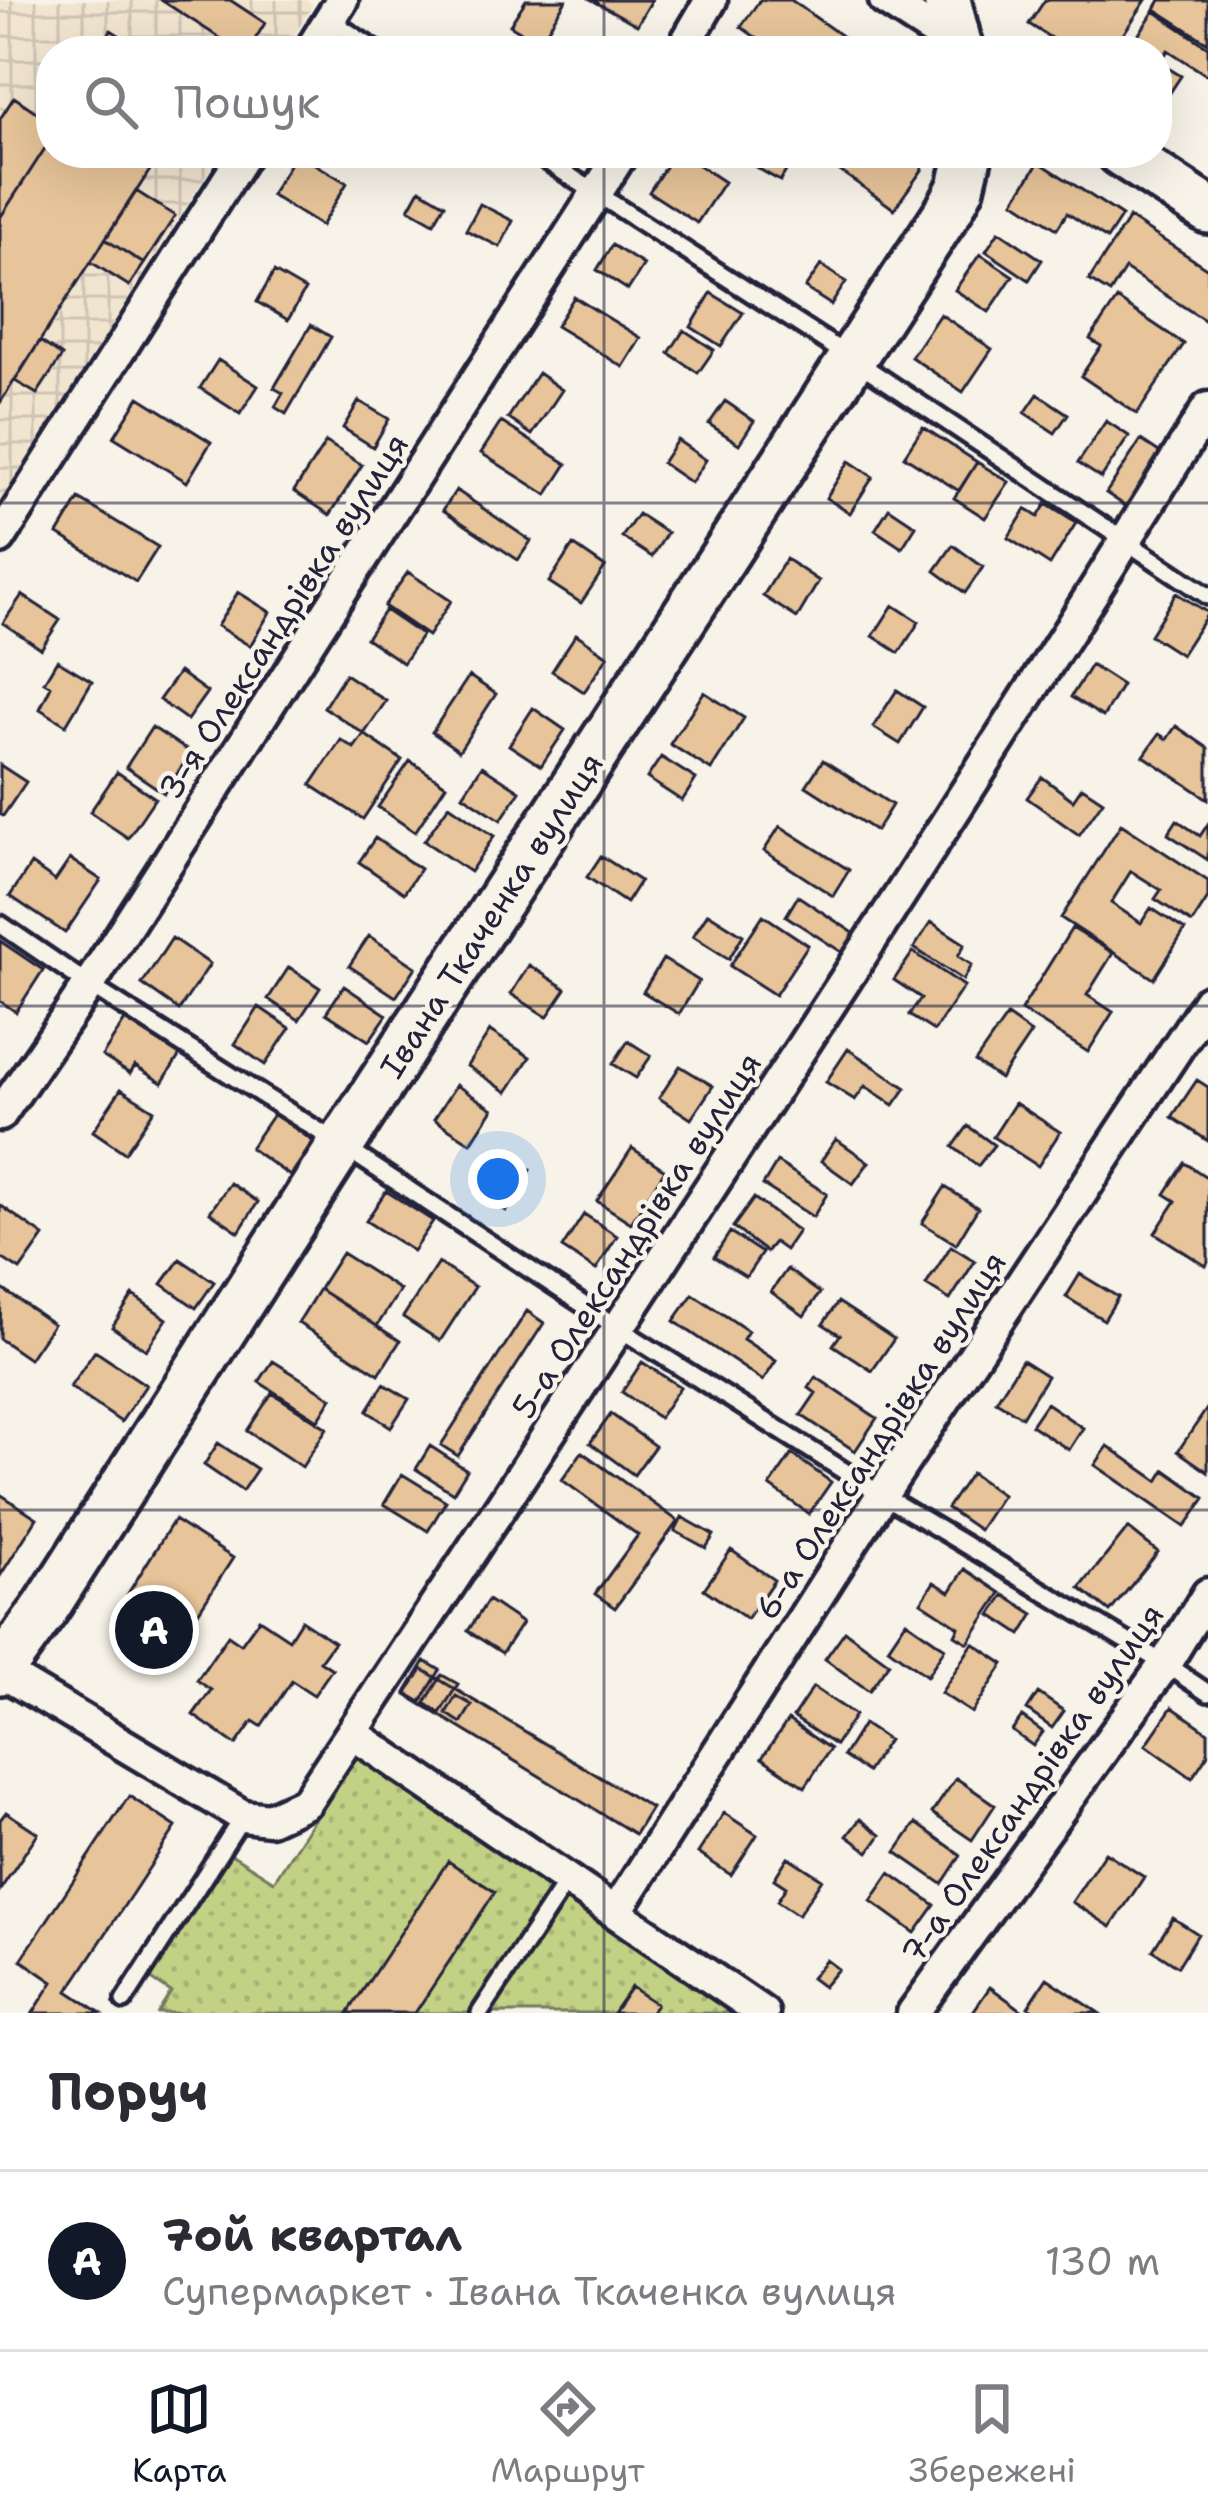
<!DOCTYPE html>
<html lang="uk">
<meta charset="utf-8">
<style>
:root{--surface:#fff;--page:#f7f7f7;--text:#2b2b33;--muted:#7c7c81;--line:#e1e1e2;--accent:#111827}
body{margin:0;font-family:"Shantell Sans",sans-serif;background:var(--page);color:var(--text)}
.you{position:absolute;left:498px;top:1179px;width:42px;height:42px;margin:-30px;border:9px solid #fff;border-radius:50%;background:#1a73e8;box-shadow:0 0 0 18px #1a73e833}
.badge{display:grid;place-items:center;width:78px;height:78px;border-radius:50%;background:var(--accent);color:#fff;font-size:39px;font-weight:700}
.pin{position:absolute;translate:-50% -50%;border:6px solid #fff;box-shadow:0 3px 12px #0006}
.list{margin:0;padding:0;list-style:none}
h2{display:flex;justify-content:space-between;align-items:center;height:156px;margin:0;padding:0 48px;font-size:51px}
h2 small{font-size:39px;font-weight:400;color:var(--muted)}
.list li{display:grid;grid-template-columns:78px 1fr auto;gap:36px;align-items:center;box-sizing:border-box;height:180px;padding:0 48px;border-top:3px solid var(--line)}
.list b{display:block;font-size:45px;white-space:nowrap}
.list p{margin:0;font-size:39px;white-space:nowrap;color:var(--muted)}
.list em{font-size:39px;font-style:normal;color:var(--muted)}
.icon{flex:none;width:66px;height:66px;fill:none;stroke:currentColor;stroke-width:2;stroke-linecap:round;stroke-linejoin:round}
.map{position:relative;flex:none;width:1208px;height:2013px;overflow:hidden}
.search{position:absolute;background:var(--surface);box-shadow:0 12px 48px #0002;left:36px;right:36px;top:36px;height:132px;display:flex;align-items:center;gap:30px;box-sizing:border-box;padding:0 42px;border-radius:48px;color:var(--muted);font-size:45px}
.sheet{height:336px;background:var(--surface)}
nav{display:flex;justify-content:space-around;align-items:center;box-sizing:border-box;height:168px;border-top:3px solid var(--line);background:var(--surface);font-size:33px;color:var(--muted)}
nav a{display:grid;justify-items:center;gap:6px}
nav .on{color:var(--accent)}
.map>svg:first-child{display:block}
.industrial{fill:url(#industrial-grid)}
.grass{fill:url(#grass-dots);stroke:#727a60;stroke-width:3}
.building{fill:#e7c499;stroke:#22223b;stroke-width:3}
.lines{fill:none;stroke-linecap:round;stroke-linejoin:round}
.lane-casing{stroke:#22223b;stroke-width:24}
.street-casing{stroke:#22223b;stroke-width:39}
.secondary-casing{stroke:#22223b;stroke-width:54}
.lane{stroke:#f7f3e8;stroke-width:15}
.street{stroke:#f7f3e8;stroke-width:30}
.secondary{stroke:#f7f3e8;stroke-width:45}
.grid{fill:none;stroke:#22223b;stroke-width:3;stroke-opacity:0.55}
.labels{text-anchor:middle;stroke-width:9;stroke-linejoin:round;paint-order:stroke}
.street-label{font-size:33px;fill:#22223b;stroke:#f7f3e8}
</style>
<div class="map">
<svg width="1208" height="2013" viewBox="0 0 1208 2013">
<defs>
<pattern id="industrial-grid" width="8" height="8" patternUnits="userSpaceOnUse" patternTransform="scale(3)"><rect width="8" height="8" fill="#f2e5d0"/><path d="M0 4h8M4 0v8" fill="none" stroke="#cfc4b4"/></pattern>
<pattern id="grass-dots" width="8" height="8" patternUnits="userSpaceOnUse" patternTransform="scale(3)"><rect width="8" height="8" fill="#c3d185"/><path d="M2 2h.1M6 6h.1" fill="none" stroke="#a7b374" stroke-width="1.8" stroke-linecap="round"/></pattern>
</defs>
<rect width="100%" height="100%" fill="#f7f3e8"/>
<filter id="ink" filterUnits="userSpaceOnUse"><feTurbulence type="fractalNoise" baseFrequency=".00833" numOctaves="2"/><feDisplacementMap in="SourceGraphic" scale="24" xChannelSelector="R" yChannelSelector="G"/><feConvolveMatrix kernelMatrix="1 2 1 2 8 2 1 2 1" color-interpolation-filters="sRGB"/></filter>
<g filter="url(#ink)">
<!-- industrial -->
<path class="industrial" d="M 0,0 L 307,0 L 313,5 L 284,51 L 51,51 L 51,153 L 220,153 L 0,502 Z"/>
<!-- grass -->
<path class="grass" d="M 355,1756 L 553,1887 L 470,2013 L 158,2013 L 171,1992 L 150,1978 L 231,1854 L 274,1881 Z
M 566,1896 L 739,2013 L 490,2013 Z"/>
<!-- building -->
<path class="building" d="M 161,0 L 230,0 L 265,23 L 248,51 L 240,51 Z
M 526,0 L 566,0 L 539,43 L 510,25 Z
M 592,0 L 652,0 L 637,25 Z
M 760,0 L 791,0 L 860,49 L 775,51 L 741,27 Z
M 1045,0 L 1146,0 L 1112,51 L 1071,51 L 1029,24 Z
M 1160,0 L 1208,0 L 1208,43 L 1155,9 Z
M 1154,11 L 1208,47 L 1208,76 L 1168,50 L 1160,63 L 1181,76 L 1161,106 L 1157,104 L 1157,51 L 1128,51 Z
M 111,30 L 144,51 L 98,51 Z
M 14,97 L 51,122 L 51,139 L 0,218 L 0,119 Z
M 51,139 L 51,153 L 161,153 L 0,403 L 0,218 Z
M 296,153 L 347,183 L 321,226 L 271,195 Z
M 674,153 L 680,153 L 724,182 L 697,223 L 649,192 Z
M 752,153 L 797,153 L 780,181 L 747,162 Z
M 832,153 L 922,153 L 922,170 L 894,209 L 837,169 L 843,161 Z
M 1039,162 L 1122,216 L 1107,239 L 1067,213 L 1057,229 L 1014,201 Z
M 420,189 L 445,204 L 434,223 L 409,209 Z
M 136,191 L 175,216 L 144,264 L 105,239 Z
M 480,204 L 513,221 L 500,247 L 466,230 Z
M 1129,218 L 1208,269 L 1208,317 L 1206,321 L 1125,269 L 1110,293 L 1089,280 Z
M 999,231 L 1042,260 L 1029,280 L 986,251 Z
M 105,239 L 144,264 L 129,286 L 91,262 Z
M 612,245 L 644,265 L 628,290 L 597,270 Z
M 980,254 L 1013,276 L 989,312 L 955,290 Z
M 821,265 L 846,282 L 831,305 L 805,288 Z
M 274,272 L 305,290 L 288,320 L 257,302 Z
M 711,293 L 743,313 L 721,346 L 691,327 Z
M 574,297 L 641,338 L 623,367 L 556,326 Z
M 1117,299 L 1184,344 L 1137,414 L 1081,376 L 1101,346 L 1090,339 Z
M 940,314 L 992,349 L 963,392 L 911,357 Z
M 311,325 L 331,337 L 286,414 L 275,407 L 283,393 L 274,388 Z
M 684,330 L 714,350 L 698,373 L 669,353 Z
M 40,341 L 62,356 L 37,394 L 15,381 Z
M 218,360 L 258,386 L 240,414 L 200,388 Z
M 538,373 L 562,390 L 532,435 L 508,418 Z
M 1038,394 L 1068,414 L 1055,433 L 1025,413 Z
M 139,397 L 211,442 L 187,482 L 114,437 Z
M 359,401 L 389,419 L 373,447 L 343,428 Z
M 725,401 L 754,421 L 739,444 L 709,424 Z
M 1106,421 L 1129,436 L 1101,478 L 1078,463 Z
M 501,422 L 567,464 L 547,495 L 481,453 Z
M 923,427 L 977,462 L 959,491 L 904,456 Z
M 677,440 L 706,460 L 691,483 L 662,463 Z
M 1141,440 L 1165,456 L 1130,509 L 1106,493 Z
M 326,442 L 362,465 L 330,515 L 294,491 Z
M 849,461 L 873,477 L 850,513 L 826,498 Z
M 977,462 L 1009,482 L 985,518 L 954,498 Z
M 456,490 L 531,541 L 518,560 L 443,510 Z
M 79,499 L 158,547 L 136,582 L 58,534 Z
M 1046,504 L 1076,523 L 1050,565 L 1008,538 L 1026,509 L 1038,517 Z
M 889,508 L 916,526 L 902,548 L 875,530 Z
M 638,514 L 667,533 L 652,557 L 622,537 Z
M 573,545 L 605,567 L 581,603 L 549,582 Z
M 953,545 L 983,567 L 965,593 L 935,571 Z
M 786,559 L 819,581 L 797,618 L 763,596 Z
M 408,572 L 451,601 L 428,636 L 384,606 Z
M 238,592 L 270,612 L 250,646 L 217,626 Z
M 1176,593 L 1208,613 L 1181,655 L 1150,635 Z
M 22,595 L 60,620 L 41,649 L 3,623 Z
M 893,605 L 919,622 L 899,653 L 873,636 Z
M 385,610 L 422,635 L 403,663 L 366,638 Z
M 576,634 L 608,656 L 584,692 L 552,671 Z
M 57,660 L 92,681 L 66,725 L 40,709 L 51,686 L 44,682 Z
M 1091,665 L 1122,685 L 1103,717 L 1071,697 Z
M 179,672 L 207,692 L 187,720 L 159,700 Z
M 345,674 L 386,701 L 364,734 L 324,707 Z
M 469,676 L 496,694 L 459,751 L 432,732 Z
M 897,690 L 923,707 L 900,744 L 873,727 Z
M 704,692 L 744,718 L 711,770 L 670,744 Z
M 533,708 L 565,730 L 541,766 L 509,745 Z
M 1176,726 L 1208,748 L 1208,799 L 1144,756 L 1159,734 L 1167,739 Z
M 152,727 L 191,753 L 164,793 L 126,767 Z
M 364,734 L 402,760 L 363,819 L 311,785 L 341,740 L 354,748 Z
M 661,757 L 696,779 L 682,801 L 647,778 Z
M 823,760 L 892,805 L 876,831 L 806,786 Z
M 410,761 L 446,785 L 415,832 L 378,807 Z
M 0,765 L 26,782 L 3,816 L 0,814 Z
M 482,766 L 520,791 L 501,820 L 463,795 Z
M 117,772 L 155,798 L 128,838 L 90,812 Z
M 1042,777 L 1073,800 L 1082,787 L 1103,801 L 1079,835 L 1027,798 Z
M 449,805 L 494,836 L 470,872 L 424,841 Z
M 1177,820 L 1200,836 L 1208,824 L 1208,860 L 1168,834 Z
M 1121,824 L 1208,881 L 1208,898 L 1192,923 L 1155,899 L 1161,890 L 1131,871 L 1111,903 L 1141,923 L 1151,908 L 1185,930 L 1154,979 L 1061,918 Z
M 780,826 L 849,870 L 833,896 L 764,851 Z
M 375,838 L 420,869 L 404,893 L 359,862 Z
M 601,856 L 640,881 L 626,903 L 587,877 Z
M 70,859 L 101,880 L 65,933 L 10,896 L 31,864 L 55,881 Z
M 798,896 L 855,934 L 843,953 L 786,916 Z
M 708,913 L 743,935 L 729,959 L 693,936 Z
M 763,915 L 808,945 L 775,995 L 730,966 Z
M 931,922 L 965,944 L 958,956 L 972,965 L 963,980 L 914,948 Z
M 1072,928 L 1113,953 L 1087,995 L 1113,1012 L 1088,1052 L 1021,1010 Z
M 369,936 L 416,967 L 396,997 L 349,966 Z
M 172,938 L 210,964 L 179,1010 L 142,984 Z
M 0,941 L 43,970 L 16,1012 L 0,1001 Z
M 913,952 L 964,986 L 934,1031 L 909,1015 L 921,998 L 894,980 Z
M 663,959 L 699,981 L 679,1014 L 643,992 Z
M 529,965 L 566,989 L 547,1017 L 511,994 Z
M 289,967 L 320,988 L 299,1020 L 268,999 Z
M 344,986 L 387,1015 L 369,1041 L 326,1013 Z
M 259,1007 L 290,1028 L 265,1065 L 235,1044 Z
M 1007,1016 L 1031,1033 L 1000,1079 L 975,1062 Z
M 126,1019 L 180,1055 L 162,1083 L 135,1066 L 130,1074 L 102,1056 Z
M 490,1031 L 530,1057 L 507,1092 L 467,1066 Z
M 628,1041 L 651,1056 L 636,1078 L 613,1064 Z
M 848,1049 L 906,1088 L 894,1105 L 865,1086 L 855,1100 L 826,1082 Z
M 680,1066 L 713,1086 L 691,1119 L 659,1098 Z
M 1197,1080 L 1208,1087 L 1208,1141 L 1172,1117 Z
M 456,1085 L 493,1109 L 471,1143 L 434,1119 Z
M 121,1089 L 154,1110 L 125,1153 L 93,1131 Z
M 1015,1103 L 1060,1132 L 1038,1166 L 993,1137 Z
M 274,1113 L 314,1142 L 290,1176 L 250,1148 Z
M 968,1126 L 994,1145 L 978,1166 L 953,1147 Z
M 836,1139 L 869,1162 L 853,1184 L 821,1161 Z
M 632,1148 L 665,1170 L 631,1223 L 597,1201 Z
M 499,1150 L 531,1170 L 506,1211 L 474,1190 Z
M 777,1162 L 827,1194 L 813,1217 L 763,1185 Z
M 1185,1163 L 1208,1178 L 1208,1262 L 1206,1266 L 1155,1233 L 1176,1201 L 1165,1194 Z
M 230,1183 L 258,1202 L 239,1232 L 210,1212 Z
M 945,1187 L 978,1208 L 956,1244 L 922,1223 Z
M 386,1191 L 433,1221 L 413,1251 L 366,1221 Z
M 754,1198 L 798,1231 L 785,1250 L 774,1242 L 766,1252 L 733,1227 Z
M 0,1205 L 44,1236 L 20,1270 L 0,1257 Z
M 584,1214 L 617,1236 L 596,1270 L 562,1248 Z
M 730,1232 L 762,1253 L 746,1277 L 714,1257 Z
M 951,1246 L 975,1261 L 950,1300 L 926,1285 Z
M 342,1253 L 400,1290 L 377,1326 L 319,1289 Z
M 180,1259 L 214,1282 L 196,1308 L 162,1284 Z
M 438,1263 L 475,1287 L 440,1341 L 403,1317 Z
M 787,1269 L 820,1293 L 804,1316 L 771,1292 Z
M 1080,1274 L 1118,1297 L 1104,1320 L 1066,1297 Z
M 1,1288 L 53,1324 L 29,1359 L 0,1339 Z
M 319,1289 L 400,1341 L 379,1374 L 298,1323 Z
M 693,1294 L 748,1331 L 743,1339 L 776,1361 L 763,1381 L 674,1321 Z
M 133,1295 L 167,1319 L 146,1350 L 112,1327 Z
M 838,1302 L 894,1339 L 872,1371 L 833,1345 L 840,1335 L 823,1324 Z
M 527,1311 L 544,1323 L 458,1456 L 441,1445 Z
M 95,1351 L 146,1385 L 121,1422 L 70,1387 Z
M 1022,1360 L 1047,1376 L 1022,1417 L 996,1401 Z
M 273,1361 L 332,1398 L 318,1420 L 259,1382 Z
M 642,1362 L 680,1387 L 659,1418 L 622,1392 Z
M 816,1377 L 877,1418 L 855,1451 L 801,1415 L 816,1393 L 809,1388 Z
M 384,1384 L 409,1399 L 391,1427 L 367,1411 Z
M 272,1393 L 327,1428 L 302,1467 L 247,1431 Z
M 1046,1403 L 1083,1428 L 1069,1450 L 1031,1425 Z
M 1208,1407 L 1208,1472 L 1178,1451 Z
M 611,1414 L 655,1446 L 634,1475 L 590,1443 Z
M 218,1443 L 257,1469 L 242,1491 L 204,1465 Z
M 430,1446 L 467,1470 L 453,1493 L 416,1469 Z
M 1108,1446 L 1158,1481 L 1165,1470 L 1205,1498 L 1185,1527 L 1095,1465 Z
M 582,1452 L 678,1521 L 615,1608 L 595,1594 L 638,1535 L 562,1480 Z
M 792,1454 L 831,1482 L 809,1514 L 770,1486 Z
M 971,1473 L 1002,1495 L 979,1530 L 947,1508 Z
M 402,1474 L 446,1501 L 428,1531 L 384,1504 Z
M 0,1494 L 37,1518 L 0,1576 Z
M 682,1517 L 714,1535 L 706,1548 L 675,1531 Z
M 174,1520 L 233,1558 L 170,1656 L 112,1619 Z
M 1128,1528 L 1158,1552 L 1110,1612 L 1080,1588 Z
M 731,1550 L 774,1580 L 747,1619 L 704,1589 Z
M 965,1569 L 1001,1593 L 968,1643 L 955,1635 L 959,1627 L 921,1602 L 934,1582 L 950,1592 Z
M 1004,1595 L 1034,1614 L 1021,1635 L 991,1615 Z
M 488,1600 L 522,1623 L 502,1653 L 468,1631 Z
M 259,1619 L 289,1639 L 301,1620 L 334,1642 L 320,1661 L 332,1669 L 314,1695 L 292,1681 L 261,1726 L 253,1721 L 236,1745 L 193,1715 L 211,1690 L 197,1680 L 228,1635 L 241,1644 Z
M 906,1621 L 945,1648 L 927,1676 L 888,1648 Z
M 845,1631 L 889,1663 L 869,1691 L 825,1659 Z
M 973,1643 L 1004,1664 L 972,1713 L 941,1693 Z
M 425,1661 L 440,1670 L 421,1702 L 406,1693 Z
M 422,1669 L 651,1808 L 635,1834 L 406,1695 Z
M 442,1675 L 458,1684 L 440,1713 L 425,1703 Z
M 813,1687 L 855,1715 L 835,1745 L 793,1717 Z
M 1038,1693 L 1064,1711 L 1052,1728 L 1027,1710 Z
M 456,1696 L 472,1705 L 461,1723 L 446,1713 Z
M 1172,1707 L 1208,1732 L 1208,1754 L 1192,1778 L 1146,1745 Z
M 1022,1717 L 1043,1732 L 1033,1746 L 1012,1731 Z
M 788,1720 L 830,1749 L 805,1787 L 762,1758 Z
M 863,1724 L 888,1740 L 867,1772 L 843,1756 Z
M 956,1778 L 995,1805 L 972,1840 L 932,1813 Z
M 129,1796 L 176,1827 L 68,1991 L 101,2013 L 33,2013 L 53,1982 L 21,1960 Z
M 6,1812 L 38,1833 L 0,1890 L 0,1820 Z
M 724,1813 L 757,1835 L 731,1875 L 698,1853 Z
M 860,1819 L 881,1835 L 869,1852 L 847,1836 Z
M 916,1823 L 961,1855 L 942,1884 L 896,1852 Z
M 1105,1852 L 1144,1877 L 1111,1927 L 1072,1902 Z
M 788,1857 L 822,1879 L 798,1915 L 777,1901 L 786,1887 L 774,1879 Z
M 448,1861 L 495,1892 L 415,2013 L 348,2013 Z
M 890,1873 L 935,1905 L 915,1933 L 871,1901 Z
M 1173,1918 L 1198,1934 L 1178,1966 L 1153,1950 Z
M 826,1960 L 838,1969 L 823,1987 L 811,1978 Z
M 1047,1978 L 1099,2013 L 1038,2013 L 1028,2007 Z
M 631,1987 L 656,2004 L 650,2013 L 613,2013 Z
M 990,1987 L 1023,2011 L 1021,2013 L 972,2013 Z"/>
<g class="lines">
<defs>
<path id="lane" d="M 330,20 L 377,51
M 534,153 L 853,359 L 1208,596
M 0,924 L 89,985 L 341,1145 L 620,1329 L 882,1495 L 1165,1664 L 1208,1693
M 124,2001 L 243,1816
M 480,2013 L 568,1879"/>
<path id="street" d="M 885,0 L 959,48
M 310,51 L 342,0
M 681,51 L 711,0
M 0,538 L 245,153
M 0,1115 L 89,985 L 622,153
M 0,1671 L 243,1816 L 269,1819 L 306,1802 C 611,1340 917,878 1208,408
M 352,1733 L 763,2013
M 616,1912 L 882,1495 L 1208,1001
M 913,2013 L 1165,1664 L 1208,1594"/>
<path id="secondary" d="M 947,0 L 960,51
M 1121,153 L 1208,210
M 0,1671 L 45,1609 L 341,1145 L 950,208 L 961,187 L 969,153"/>
</defs>
<!-- lane casing -->
<use href="#lane" class="lane-casing"/>
<!-- street casing -->
<use href="#street" class="street-casing"/>
<!-- secondary casing -->
<use href="#secondary" class="secondary-casing"/>
<!-- lane -->
<use href="#lane" class="lane"/>
<!-- street -->
<use href="#street" class="street"/>
<!-- secondary -->
<use href="#secondary" class="secondary"/>
</g>
</g>
<!-- grid -->
<path class="grid" d="M 604,0 L 604,51M 604,153 L 604,2013M 0,503 L 1208,503M 0,1006 L 1208,1006M 0,1510 L 1208,1510"/>
<g class="labels">
<!-- street labels -->
<g class="street-label">
<text transform="translate(283 616) rotate(-57)" y="12">3-я Олександрівка вулиця</text>
<text transform="translate(491 915) rotate(-57)" y="12">Івана Ткаченка вулиця</text>
<text transform="translate(636 1235) rotate(-57)" y="12">5-а Олександрівка вулиця</text>
<text transform="translate(880 1435) rotate(-57)" y="12">6-а Олександрівка вулиця</text>
<text transform="translate(1032 1783) rotate(-55)" y="12">7-а Олександрівка вулиця</text>
</g>
</g>
</svg>
<div class="you"></div>
<div class="pin badge" style="left:154px;top:1630px">A</div>
<div class="search"><svg class="icon" aria-label="search" viewBox="0 0 24 24"><circle cx="10" cy="10" r="6"/><path d="M15 15l6 6"/></svg>Пошук</div>
</div>
<section class="sheet">
<h2>Поруч<small></small></h2>
<ul class="list">
<li><span class="badge">A</span><div><b>7ой квартал</b><p>Супермаркет · Івана Ткаченка вулиця</p></div><em>130 m</em></li>
</ul>
</section>
<nav>
<a class="on"><svg class="icon" aria-label="map" viewBox="0 0 24 24"><path d="M3 6l6-2 6 2 6-2v14l-6 2-6-2-6 2zM9 4v14M15 6v14"/></svg>Карта</a>
<a><svg class="icon" aria-label="directions" viewBox="0 0 24 24"><path d="M12 3l9 9-9 9-9-9zM9 14v-3h6M13 9l2 2-2 2"/></svg>Маршрут</a>
<a><svg class="icon" aria-label="saved" viewBox="0 0 24 24"><path d="M7 4h10v16l-5-4-5 4z"/></svg>Збережені</a>
</nav>
